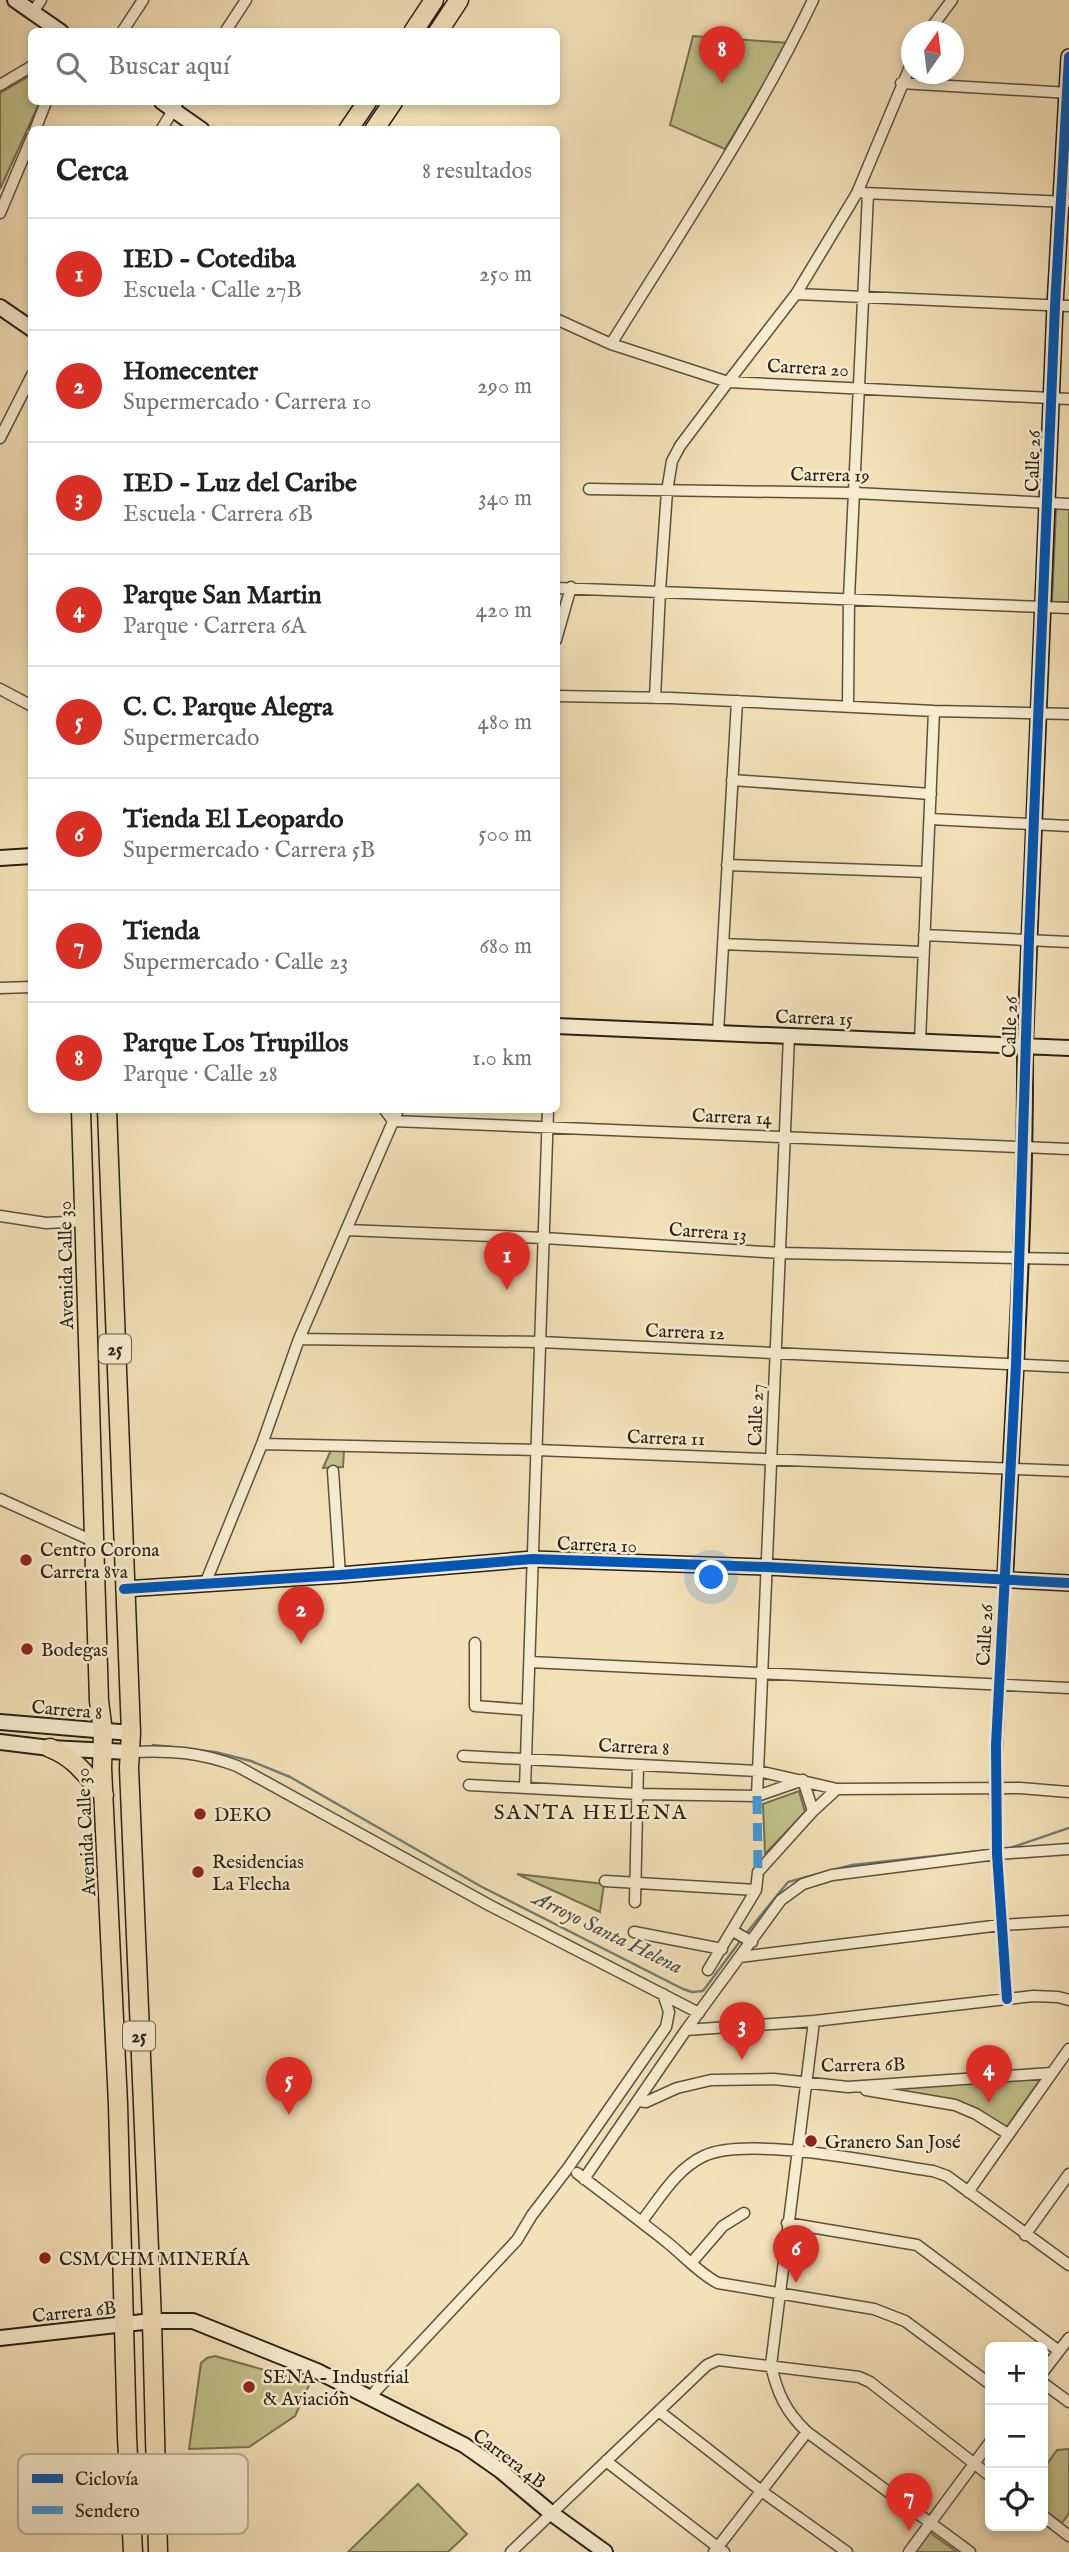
<!DOCTYPE html>
<html lang="es">
<meta charset="utf-8">
<style>
:root{--surface:#fff;--page:#f6f6f6;--text:#222;--muted:#767676;--line:#e0e0e0;--accent:#d93025}
body{margin:0;font-family:"IM FELL English",serif;background:var(--page);color:var(--text)}
.controls{position:absolute;right:21px;bottom:21px;display:grid;overflow:hidden;border-radius:10px;box-shadow:0 4px 10px #0003}
.controls button{width:63px;height:63px;display:grid;place-items:center;padding:0;border:0;border-bottom:2px solid var(--line);background:var(--surface);color:var(--text);font:35px sans-serif}
.compass{position:absolute;left:901px;top:21px;width:63px;height:63px;border-radius:50%;background:var(--surface);box-shadow:0 4px 10px #0003;rotate:14deg}
.you{position:absolute;left:712px;top:1578px;width:24px;height:24px;margin:-18px;border:5px solid #fff;border-radius:50%;background:#1a73e8;box-shadow:0 0 0 10px #1a73e833}
.badge{display:grid;place-items:center;width:46px;height:46px;border-radius:50%;background:var(--accent);color:#fff;font-size:23px;font-weight:700}
.pin{position:absolute;translate:-50% -58px;filter:drop-shadow(0 2px 4px #0008)}
.pin::after{content:'';position:absolute;top:37px;width:24px;height:21px;background:inherit;clip-path:polygon(0 0,100% 0,50% 100%)}
.list{margin:0;padding:0;list-style:none}
h2{display:flex;justify-content:space-between;align-items:center;height:91px;margin:0;padding:0 28px;font-size:30px}
h2 small{font-size:23px;font-weight:400;color:var(--muted)}
.list li{display:grid;grid-template-columns:46px 1fr auto;gap:21px;align-items:center;box-sizing:border-box;height:112px;padding:0 28px;border-top:2px solid var(--line)}
.list b{display:block;font-size:26px;white-space:nowrap}
.list p{margin:0;font-size:23px;white-space:nowrap;color:var(--muted)}
.list em{font-size:23px;font-style:normal;color:var(--muted)}
.icon{flex:none;width:38px;height:38px;fill:none;stroke:currentColor;stroke-width:2;stroke-linecap:round;stroke-linejoin:round}
.map{position:relative;flex:none;width:1069px;height:2552px;overflow:hidden}
.search{position:absolute;background:var(--surface);box-shadow:0 4px 10px #0003;left:28px;top:28px;width:532px;height:77px;display:flex;align-items:center;gap:18px;box-sizing:border-box;padding:0 24px;border-radius:10px;color:var(--muted);font-size:26px}
.panel{position:absolute;background:var(--surface);box-shadow:0 4px 10px #0003;left:28px;top:126px;width:532px;height:987px;border-radius:10px}
.map>svg:first-child{display:block}
.green{fill:#c2c18a;stroke:#767051;stroke-width:2}
.lines{fill:none;stroke-linecap:round;stroke-linejoin:round}
.stream{stroke:#6f7e77;stroke-width:2.5}
.street-casing{stroke:#5c5040;stroke-width:13}
.secondary-casing{stroke:#292018;stroke-width:18}
.highway-casing{stroke:#292018;stroke-width:21}
.street{stroke:#f8ecd0;stroke-width:10}
.secondary{stroke:#f8ecd0;stroke-width:14}
.highway{stroke:#f4e1b7;stroke-width:18}
.quiet{stroke:#3d9bdf;stroke-width:9;stroke-dasharray:18 9;stroke-linecap:butt}
.cycleway-casing{stroke:#f8ecd0;stroke-width:15}
.cycleway{stroke:#0057b8;stroke-width:10}
.poi-dot{fill:#8f2418;stroke:#f8ecd0;stroke-width:2.5}
.labels{text-anchor:middle;stroke-width:5;stroke-linejoin:round;paint-order:stroke}
.shield{fill:#f8ecd0;stroke:#675d4f;stroke-width:2}
.shield-label{font-size:18px;font-weight:bold;fill:#292018}
.street-label{font-size:19px;fill:#292018;stroke:#f8ecd0}
.poi-label{font-size:19px;fill:#292018;stroke:#f8ecd0;text-anchor:start}
.neighbourhood-label{font-size:21px;letter-spacing:2px;fill:#292018;stroke:#f8ecd0}
.water-label{font-size:21px;font-style:italic;fill:#4c4f47;stroke:#f8ecd0}
.key{fill:#f8ecd0;stroke:#baaf99;stroke-width:2}
.key-label{font-size:19px;fill:#292018}
</style>
<div class="map">
<svg width="1069" height="2552" viewBox="0 0 1069 2552">
<rect width="100%" height="100%" fill="#f4e1b7"/>
<filter id="stains"><feTurbulence type="fractalNoise" baseFrequency=".00286" numOctaves="4"/><feColorMatrix values="0 0 0 0 .2 0 0 0 0 .09 0 0 0 0 .02 0 0 0 .5 -.17"/></filter>
<radialGradient id="worn" r=".72"><stop offset=".6" stop-color="#630" stop-opacity="0"/><stop offset="1" stop-color="#630" stop-opacity=".3"/></radialGradient>
<!-- green -->
<path class="green" d="M 693,36 L 789,43 L 725,149 L 670,125 Z
M 31,75 L 32,102 L 40,102 L 0,189 L 0,93 Z
M 1056,509 L 1069,509 L 1069,602 L 1052,602 Z
M 331,1450 L 344,1450 L 343,1467 L 323,1468 Z
M 799,1791 L 805,1812 L 765,1854 L 763,1804 Z
M 517,1874 L 604,1884 L 600,1912 Z
M 1042,2077 L 1006,2128 L 971,2109 L 890,2091 L 890,2087 Z
M 215,2356 L 310,2383 L 295,2416 L 249,2447 L 189,2449 L 201,2363 L 207,2358 Z
M 1069,2449 L 1069,2513 L 1062,2523 L 1043,2509 L 1043,2470 L 1057,2450 Z
M 418,2484 L 467,2534 L 448,2552 L 348,2552 Z
M 928,2531 L 957,2552 L 912,2552 Z"/>
<g class="lines">
<!-- stream -->
<path class="stream" d="M 153,1745 L 215,1752 L 251,1761 L 290,1777 L 482,1887 L 683,1989 L 692,1992 L 703,1991 L 741,1940
M 1007,1849 L 1069,1828
M 745,1935 L 788,1882 L 852,1865 L 990,1850"/>
<defs>
<path id="street" d="M 33,12 L 41,0
M 122,32 L 143,0
M 225,32 L 246,0
M 928,32 L 952,0
M 901,83 L 1069,93
M 0,85 L 32,66
M 35,130 L 46,102
M 161,130 L 178,102
M 864,193 L 1069,202
M 0,213 L 32,137
M 796,294 L 1069,306
M 556,319 L 611,344 L 728,382 L 1069,399
M 611,344 C 681,231 756,120 813,0
M 0,438 L 32,375
M 589,489 L 855,493 L 1069,504
M 556,588 L 1069,608
M 556,640 L 571,587
M 0,689 L 32,706
M 556,696 L 671,698 L 934,711 L 1069,714
M 655,698 L 660,591 L 667,491 L 672,461 L 680,446 L 728,382 L 796,294 L 857,193 L 912,62
M 848,706 L 849,598 L 868,194
M 732,780 L 931,794
M 930,819 L 1069,826
M 727,865 L 927,872
M 924,935 L 1069,942
M 723,944 L 923,952
M 0,988 L 32,987
M 718,1033 L 737,701
M 920,1041 L 934,711
M 385,1110 L 393,1121 L 1069,1149
M 0,1216 L 46,1223 L 86,1221
M 346,1230 L 544,1238 L 780,1253 L 1069,1259
M 299,1339 L 540,1342 L 1069,1367
M 262,1444 L 537,1450 L 1069,1471
M 333,1471 L 340,1575
M 0,1499 L 95,1542
M 1005,1581 L 995,1788 L 997,1854 L 1007,1999
M 205,1584 L 262,1444 L 299,1339 L 398,1110
M 475,1643 L 475,1706 L 528,1710
M 530,1662 L 1069,1688
M 129,1752 C 170,1750 199,1752 237,1766 L 489,1905 L 699,2013
M 463,1756 L 758,1771 L 837,1789 L 1020,1788 L 1069,1792
M 803,1780 L 813,1811
M 469,1785 L 639,1794 L 757,1796 L 803,1780
M 525,1788 L 548,1110
M 757,1796 L 789,1036
M 605,1881 L 756,1890
M 635,1902 L 638,1766
M 733,1931 L 752,1942
M 634,1932 L 722,1949
M 740,1957 L 1001,1925 L 1069,1921
M 708,1970 L 756,1890 L 758,1872 L 813,1811 L 837,1789
M 814,2021 L 771,2365 C 777,2393 786,2412 807,2432 L 970,2552
M 686,2030 L 814,2021 L 1033,1996 L 1058,1997 L 1069,2000
M 866,2090 L 955,2105 L 976,2114 L 1008,2134
M 638,2101 L 646,2102 L 677,2088 L 711,2080 L 774,2079 L 848,2087 L 1051,2073
M 577,2173 C 607,2196 638,2219 668,2243 C 684,2256 700,2274 718,2283 L 874,2309 L 905,2321 L 990,2384
M 584,2179 L 686,2030 L 781,1900 L 803,1884 L 832,1875 L 997,1854 L 1069,1849
M 968,2192 L 1069,2049
M 642,2221 C 660,2198 676,2169 704,2156 C 747,2135 882,2164 933,2171 L 947,2176 L 1069,2265
M 787,2223 L 917,2245 L 1059,2351
M 1025,2235 L 1069,2174
M 692,2262 L 723,2226 L 744,2213
M 1043,2372 L 1069,2338
M 1043,2383 L 1069,2402
M 370,2397 L 517,2240 L 532,2215 L 568,2168 L 666,2027 L 669,2012 L 663,1994
M 660,2412 L 760,2490 L 847,2552
M 606,2461 L 724,2552
M 1043,2516 L 1069,2536
M 511,2552 L 707,2365 L 718,2360 L 859,2377 L 870,2382 L 990,2476
M 714,2552 L 807,2432
M 909,2552 L 990,2442"/>
<path id="secondary" d="M 15,0 L 61,32
M 162,102 L 202,130
M 0,307 L 32,329
M 0,858 L 32,856
M 556,1026 L 1069,1048
M 1005,1581 C 1013,1403 1026,1224 1025,1046 L 1055,306 L 1069,57
M 124,1589 L 340,1575 L 533,1559 L 767,1567 L 1069,1583
M 0,1722 L 131,1733
M 0,1742 L 50,1748 L 129,1752
M 0,2338 L 152,2321 L 193,2321 L 317,2371 L 464,2445 L 501,2471 L 551,2513 L 605,2552"/>
<path id="highway" d="M 413,32 L 434,0
M 438,32 L 459,0
M 348,130 L 367,102
M 374,130 L 393,102
M 81,1110 L 99,1701 L 103,1732 L 102,1768 L 118,2104 L 127,2437 L 133,2552
M 107,1110 L 131,1733 L 129,1768 L 152,2321 L 158,2552
M 50,1748 C 76,1758 86,1776 104,1795"/>
</defs>
<!-- street casing -->
<use href="#street" class="street-casing"/>
<!-- secondary casing -->
<use href="#secondary" class="secondary-casing"/>
<!-- highway casing -->
<use href="#highway" class="highway-casing"/>
<!-- street -->
<use href="#street" class="street"/>
<!-- secondary -->
<use href="#secondary" class="secondary"/>
<!-- highway -->
<use href="#highway" class="highway"/>
<!-- quiet -->
<path class="quiet" d="M 757,1796 L 758,1872"/>
<defs>
<path id="cycleway" d="M 124,1589 L 340,1575 L 533,1559 L 767,1567 L 1069,1583
M 1007,1999 L 997,1854 L 996,1745 L 1016,1365 L 1029,940 L 1055,306 L 1069,57"/>
</defs>
<!-- cycleway casing -->
<use href="#cycleway" class="cycleway-casing"/>
<!-- cycleway -->
<use href="#cycleway" class="cycleway"/>
</g>
<!-- markers -->
<g class="poi-dot">
<circle cx="26" cy="1560" r="7"/>
<circle cx="27" cy="1649" r="7"/>
<circle cx="200" cy="1814" r="7"/>
<circle cx="198" cy="1872" r="7"/>
<circle cx="811" cy="2141" r="7"/>
<circle cx="45" cy="2258" r="7"/>
<circle cx="249" cy="2387" r="7"/>
</g>
<g class="labels">
<!-- shield labels -->
<g class="shield">
<rect x="99" y="1334.5" width="32" height="29" rx="5"/>
<rect x="123" y="2021.5" width="32" height="29" rx="5"/>
</g>
<g class="shield-label">
<text x="115" y="1355">25</text>
<text x="139" y="2042">25</text>
</g>
<!-- street labels -->
<g class="street-label">
<text transform="translate(808 367) rotate(3)" y="7">Carrera 20</text>
<text transform="translate(1032 461) rotate(-88)" y="7">Calle 26</text>
<text transform="translate(830 474) rotate(1)" y="7">Carrera 19</text>
<text transform="translate(814 1017) rotate(2)" y="7">Carrera 15</text>
<text transform="translate(1009 1027) rotate(-88)" y="7">Calle 26</text>
<text transform="translate(732 1116) rotate(2)" y="7">Carrera 14</text>
<text transform="translate(708 1231) rotate(4)" y="7">Carrera 13</text>
<text transform="translate(65 1265) rotate(-91)" y="7">Avenida Calle 30</text>
<text transform="translate(685 1331) rotate(2)" y="7">Carrera 12</text>
<text transform="translate(755 1415) rotate(-88)" y="7">Calle 27</text>
<text transform="translate(666 1437) rotate(2)" y="7">Carrera 11</text>
<text transform="translate(597 1544) rotate(2)" y="7">Carrera 10</text>
<text transform="translate(984 1635) rotate(-87)" y="7">Calle 26</text>
<text transform="translate(67 1709) rotate(5)" y="7">Carrera 8</text>
<text transform="translate(634 1746) rotate(3)" y="7">Carrera 8</text>
<text transform="translate(85 1832) rotate(-93)" y="7">Avenida Calle 30</text>
<text transform="translate(863 2064) rotate(-1)" y="7">Carrera 6B</text>
<text transform="translate(74 2311) rotate(-6)" y="7">Carrera 6B</text>
<text transform="translate(510 2458) rotate(37)" y="7">Carrera 4B</text>
</g>
<!-- poi labels -->
<g class="poi-label">
<text x="40" y="1556">Centro Corona<tspan x="40" dy="22">Carrera 8va</tspan></text>
<text x="41" y="1656">Bodegas</text>
<text x="214" y="1821">DEKO</text>
<text x="212" y="1868">Residencias<tspan x="212" dy="22">La Flecha</tspan></text>
<text x="825" y="2148">Granero San José</text>
<text x="59" y="2265">CSM/CHM MINERÍA</text>
<text x="263" y="2383">SENA - Industrial<tspan x="263" dy="22">&amp; Aviación</tspan></text>
</g>
<!-- neighbourhood labels -->
<g class="neighbourhood-label">
<text x="591" y="1819">SANTA HELENA</text>
</g>
<!-- water labels -->
<g class="water-label">
<text transform="translate(608 1932) rotate(26)" y="7">Arroyo Santa Helena</text>
</g>
</g>
<!-- legend -->
<rect x="18" y="2454" width="230" height="80" rx="10" class="key"/>
<rect x="32" y="2474" width="31" height="9" fill="#0057b8"/>
<rect x="32" y="2506" width="31" height="8" fill="#3d9bdf"/>
<g class="key-label">
<text x="75" y="2485">Ciclovía</text>
<text x="75" y="2517">Sendero</text>
</g>
<rect width="100%" height="100%" filter="url(#stains)"/>
<rect width="100%" height="100%" fill="url(#worn)"/>
</svg>
<div class="controls">
<button>+</button>
<button>−</button>
<button><svg class="icon" aria-label="locate" viewBox="0 0 24 24"><circle cx="12" cy="12" r="6"/><path d="M12 2v4M12 18v4M2 12h4M18 12h4"/></svg></button>
</div>
<svg class="compass" viewBox="-18 -18 36 36"><path d="M0-13l5 13h-10z" fill="#e53935"/><path d="M0 13l5-13h-10z" fill="#767676"/></svg>
<div class="you"></div>
<div class="pin badge" style="left:507px;top:1290px">1</div>
<div class="pin badge" style="left:301px;top:1644px">2</div>
<div class="pin badge" style="left:742px;top:2060px">3</div>
<div class="pin badge" style="left:989px;top:2103px">4</div>
<div class="pin badge" style="left:289px;top:2115px">5</div>
<div class="pin badge" style="left:796px;top:2283px">6</div>
<div class="pin badge" style="left:909px;top:2531px">7</div>
<div class="pin badge" style="left:722px;top:84px">8</div>
<div class="search"><svg class="icon" aria-label="search" viewBox="0 0 24 24"><circle cx="10" cy="10" r="6"/><path d="M15 15l6 6"/></svg>Buscar aquí</div>
<section class="panel">
<h2>Cerca<small>8 resultados</small></h2>
<ul class="list">
<li><span class="badge">1</span><div><b>IED - Cotediba</b><p>Escuela · Calle 27B</p></div><em>250 m</em></li>
<li><span class="badge">2</span><div><b>Homecenter</b><p>Supermercado · Carrera 10</p></div><em>290 m</em></li>
<li><span class="badge">3</span><div><b>IED - Luz del Caribe</b><p>Escuela · Carrera 6B</p></div><em>340 m</em></li>
<li><span class="badge">4</span><div><b>Parque San Martin</b><p>Parque · Carrera 6A</p></div><em>420 m</em></li>
<li><span class="badge">5</span><div><b>C. C. Parque Alegra</b><p>Supermercado</p></div><em>480 m</em></li>
<li><span class="badge">6</span><div><b>Tienda El Leopardo</b><p>Supermercado · Carrera 5B</p></div><em>500 m</em></li>
<li><span class="badge">7</span><div><b>Tienda</b><p>Supermercado · Calle 23</p></div><em>680 m</em></li>
<li><span class="badge">8</span><div><b>Parque Los Trupillos</b><p>Parque · Calle 28</p></div><em>1.0 km</em></li>
</ul>
</section>
</div>
